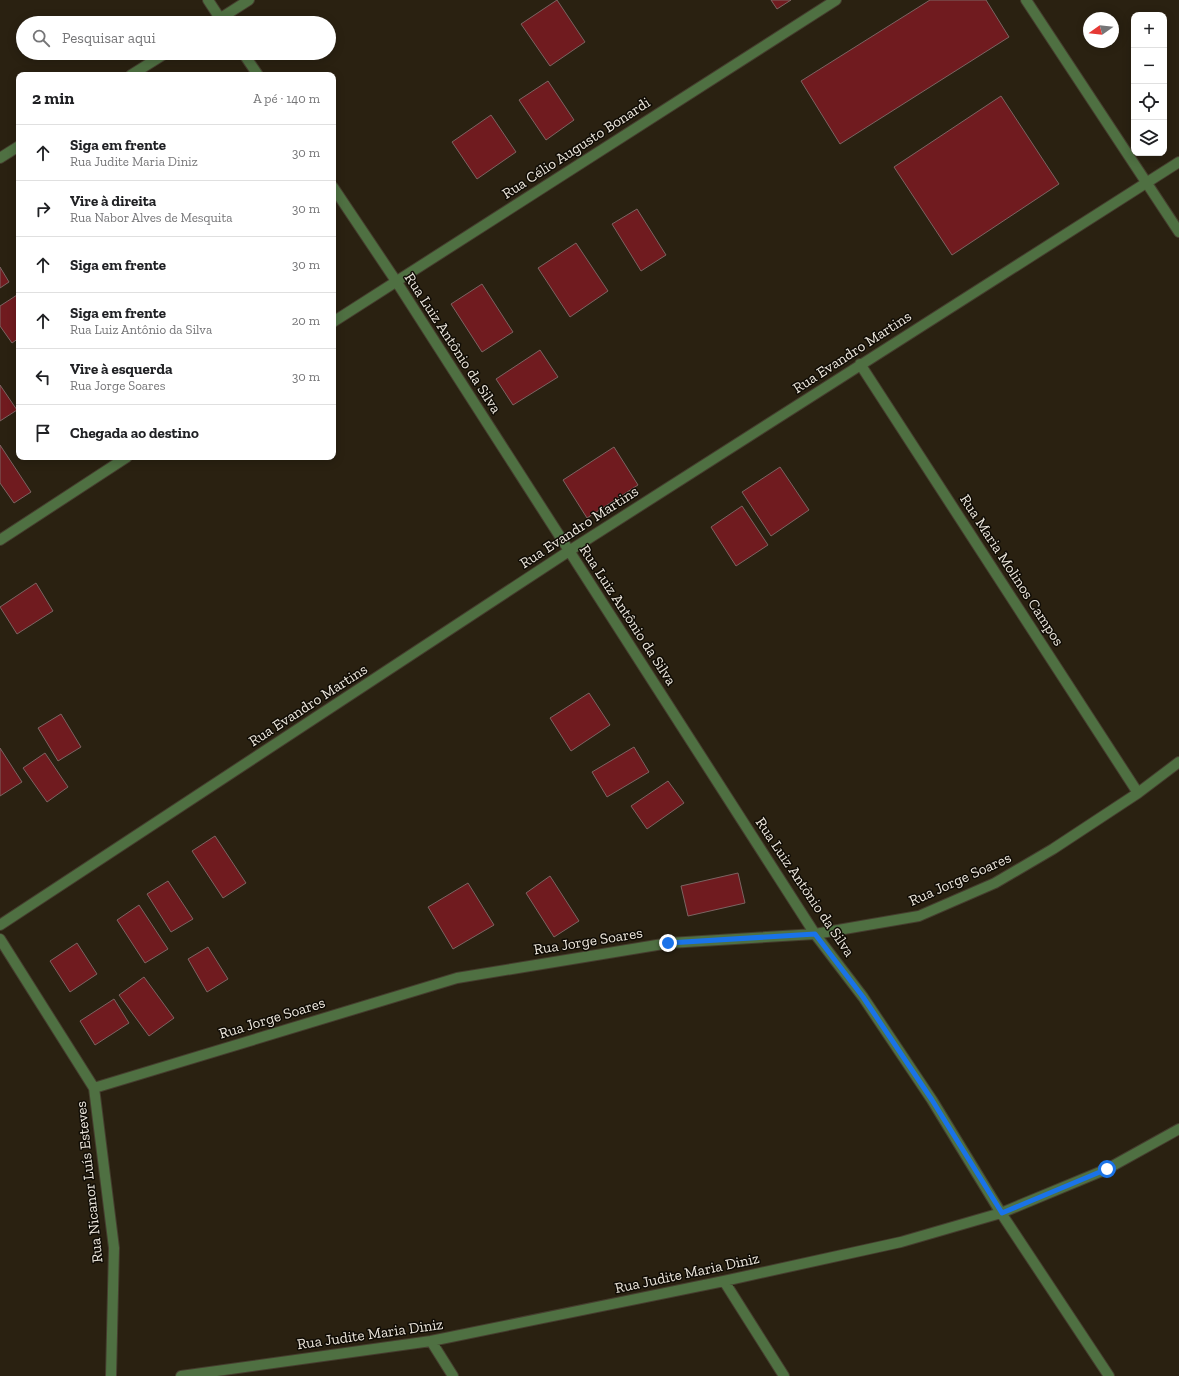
<!DOCTYPE html>
<html lang="pt">
<meta charset="utf-8">
<style>
:root{--surface:#fff;--page:#f2f2f2;--text:#202124;--muted:#757577;--line:#e0e0e0}
body{margin:0;font-family:"Zilla Slab",serif;background:var(--page);color:var(--text)}
.controls{position:absolute;right:12px;top:12px;display:grid;overflow:hidden;border-radius:8px;box-shadow:0 2px 10px #0003}
.controls button{width:36px;height:36px;display:grid;place-items:center;padding:0;border:0;border-bottom:1px solid var(--line);background:var(--surface);color:var(--text);font:20px sans-serif}
.compass{position:absolute;left:1083px;top:12px;width:36px;height:36px;border-radius:50%;background:var(--surface);box-shadow:0 2px 10px #0003;rotate:255deg}
.stop{position:absolute;width:12px;height:12px;margin:-9px;border:3px solid #1a73e8;border-radius:50%;background:#fff}
.stop.end{background:#1a73e8;border-color:#fff;box-shadow:0 1px 4px #0008}
.list{margin:0;padding:0;list-style:none}
h2{display:flex;justify-content:space-between;align-items:center;height:52px;margin:0;padding:0 16px;font-size:17px}
h2 small{font-size:13px;font-weight:400;color:var(--muted)}
.list li{display:grid;grid-template-columns:26px 1fr auto;gap:12px;align-items:center;box-sizing:border-box;height:56px;padding:0 16px;border-top:1px solid var(--line)}
.list b{display:block;font-size:15px;white-space:nowrap}
.list p{margin:0;font-size:13px;white-space:nowrap;color:var(--muted)}
.list em{font-size:13px;font-style:normal;color:var(--muted)}
.icon{flex:none;width:22px;height:22px;fill:none;stroke:currentColor;stroke-width:2;stroke-linecap:round;stroke-linejoin:round}
.map{position:relative;flex:none;width:1179px;height:1376px;overflow:hidden}
.search{position:absolute;background:var(--surface);box-shadow:0 2px 10px #0003;left:16px;top:16px;width:320px;height:44px;display:flex;align-items:center;gap:10px;box-sizing:border-box;padding:0 14px;border-radius:22px;color:var(--muted);font-size:15px}
.panel{position:absolute;background:var(--surface);box-shadow:0 2px 10px #0003;left:16px;top:72px;width:320px;height:388px;border-radius:8px}
.map>svg:first-child{display:block}
.building{fill:#701b1f;stroke:#7c6462}
.lines{fill:none;stroke-linecap:round;stroke-linejoin:round}
.minor-casing{stroke:#453d2e;stroke-width:12}
.minor{stroke:#4f7042;stroke-width:10}
.route{stroke:#1a73e8;stroke-width:5}
.labels{text-anchor:middle;stroke-width:3;stroke-linejoin:round;paint-order:stroke}
.street-label{font-size:15px;fill:#ede7dd;stroke:#100c05}
</style>
<div class="map">
<svg width="1179" height="1376" viewBox="0 0 1179 1376">
<rect width="100%" height="100%" fill="#2a2111"/>
<!-- building -->
<path class="building" d="M 557,0 L 585,42 L 550,66 L 521,24 Z
M 771,0 L 791,0 L 777,9 Z
M 930,0 L 986,0 L 1009,37 L 840,144 L 801,81 Z
M 548,81 L 574,120 L 546,140 L 519,100 Z
M 1001,96 L 1059,184 L 952,255 L 894,167 Z
M 491,115 L 516,152 L 477,179 L 452,142 Z
M 637,209 L 666,255 L 641,271 L 612,224 Z
M 576,243 L 608,291 L 570,317 L 538,268 Z
M 0,267 L 9,282 L 0,288 Z
M 482,284 L 513,332 L 482,352 L 451,304 Z
M 17,295 L 19,297 L 19,338 L 12,343 L 0,326 L 0,306 Z
M 540,350 L 558,377 L 513,405 L 496,379 Z
M 0,385 L 17,410 L 0,421 Z
M 0,445 L 31,492 L 14,503 L 0,483 Z
M 614,447 L 638,485 L 587,518 L 563,480 Z
M 780,467 L 809,510 L 771,536 L 742,492 Z
M 742,506 L 768,545 L 736,566 L 711,527 Z
M 36,583 L 53,611 L 17,634 L 0,607 Z
M 589,693 L 610,725 L 571,751 L 550,718 Z
M 61,714 L 81,747 L 58,761 L 38,728 Z
M 634,747 L 649,772 L 607,797 L 592,772 Z
M 0,748 L 22,782 L 0,796 Z
M 45,753 L 68,787 L 47,802 L 23,768 Z
M 668,781 L 684,803 L 647,829 L 631,806 Z
M 215,836 L 246,883 L 223,898 L 192,851 Z
M 738,873 L 745,903 L 688,916 L 681,886 Z
M 550,876 L 579,921 L 554,937 L 526,893 Z
M 168,881 L 193,919 L 171,932 L 147,894 Z
M 468,883 L 494,925 L 453,949 L 428,907 Z
M 139,905 L 168,949 L 145,963 L 117,920 Z
M 77,943 L 97,974 L 70,992 L 50,961 Z
M 208,947 L 228,979 L 207,992 L 188,959 Z
M 144,977 L 174,1018 L 149,1036 L 119,995 Z
M 114,999 L 129,1023 L 95,1045 L 80,1021 Z"/>
<g class="lines">
<defs>
<path id="minor" d="M 208,0 L 223,23
M 1026,0 L 1179,232
M 213,23 L 249,0
M 243,53 L 258,75
M 131,75 L 166,53
M 0,158 L 19,146
M 333,187 L 396,281 L 815,934 L 863,997 L 932,1100 L 1001,1213 L 1109,1376
M 333,322 L 836,0
M 860,364 L 1138,793
M 0,540 L 127,457
M 0,925 L 569,551 L 1179,162
M 0,939 L 94,1088 L 114,1248 L 111,1376
M 94,1088 L 457,978 L 669,943 L 815,934 L 919,916 L 995,883 L 1053,849 L 1138,793 L 1179,762
M 724,1281 L 784,1376
M 431,1341 L 453,1376
M 181,1376 L 431,1341 L 724,1281 L 901,1242 L 1001,1213 L 1107,1169 L 1179,1129"/>
</defs>
<!-- minor casing -->
<use href="#minor" class="minor-casing"/>
<!-- minor -->
<use href="#minor" class="minor"/>
</g>
<g class="lines">
<!-- route -->
<path class="route" d="M 668,943 L 815,934 L 863,997 L 932,1100 L 1002,1213 L 1107,1169"/>
</g>
<g class="labels">
<!-- street labels -->
<g class="street-label">
<text transform="translate(576 148) rotate(-33)" y="5">Rua Célio Augusto Bonardi</text>
<text transform="translate(453 343) rotate(57)" y="5">Rua Luiz Antônio da Silva</text>
<text transform="translate(852 352) rotate(-33)" y="5">Rua Evandro Martins</text>
<text transform="translate(579 527) rotate(-33)" y="5">Rua Evandro Martins</text>
<text transform="translate(1012 570) rotate(57)" y="5">Rua Maria Molinos Campos</text>
<text transform="translate(628 615) rotate(57)" y="5">Rua Luiz Antônio da Silva</text>
<text transform="translate(308 705) rotate(-33)" y="5">Rua Evandro Martins</text>
<text transform="translate(960 879) rotate(-24)" y="5">Rua Jorge Soares</text>
<text transform="translate(805 887) rotate(56)" y="5">Rua Luiz Antônio da Silva</text>
<text transform="translate(588 941) rotate(-9)" y="5">Rua Jorge Soares</text>
<text transform="translate(272 1018) rotate(-17)" y="5">Rua Jorge Soares</text>
<text transform="translate(89 1182) rotate(-96)" y="5">Rua Nicanor Luís Esteves</text>
<text transform="translate(687 1273) rotate(-12)" y="5">Rua Judite Maria Diniz</text>
<text transform="translate(370 1334) rotate(-8)" y="5">Rua Judite Maria Diniz</text>
</g>
</g>
</svg>
<div class="controls">
<button>+</button>
<button>−</button>
<button><svg class="icon" aria-label="locate" viewBox="0 0 24 24"><circle cx="12" cy="12" r="6"/><path d="M12 2v4M12 18v4M2 12h4M18 12h4"/></svg></button>
<button><svg class="icon" aria-label="layers" viewBox="0 0 24 24"><path d="M12 4l9 5-9 5-9-5zM3 14l9 5 9-5"/></svg></button>
</div>
<svg class="compass" viewBox="-18 -18 36 36"><path d="M0-13l5 13h-10z" fill="#e53935"/><path d="M0 13l5-13h-10z" fill="#757577"/></svg>
<div class="stop" style="left:1107px;top:1169px"></div>
<div class="stop end" style="left:668px;top:943px"></div>
<div class="search"><svg class="icon" aria-label="search" viewBox="0 0 24 24"><circle cx="10" cy="10" r="6"/><path d="M15 15l6 6"/></svg>Pesquisar aqui</div>
<section class="panel">
<h2>2 min<small>A pé · 140 m</small></h2>
<ul class="list">
<li><svg class="icon" aria-label="ahead" viewBox="0 0 24 24"><path d="M12 20V5M6 11l6-6 6 6"/></svg><div><b>Siga em frente</b><p>Rua Judite Maria Diniz</p></div><em>30 m</em></li>
<li><svg class="icon" aria-label="right" viewBox="0 0 24 24"><path d="M7 20v-9h11M14 6l5 5-5 5"/></svg><div><b>Vire à direita</b><p>Rua Nabor Alves de Mesquita</p></div><em>30 m</em></li>
<li><svg class="icon" aria-label="ahead" viewBox="0 0 24 24"><path d="M12 20V5M6 11l6-6 6 6"/></svg><div><b>Siga em frente</b></div><em>30 m</em></li>
<li><svg class="icon" aria-label="ahead" viewBox="0 0 24 24"><path d="M12 20V5M6 11l6-6 6 6"/></svg><div><b>Siga em frente</b><p>Rua Luiz Antônio da Silva</p></div><em>20 m</em></li>
<li><svg class="icon" aria-label="left" viewBox="0 0 24 24"><path d="M17 20v-9H6M10 6l-5 5 5 5"/></svg><div><b>Vire à esquerda</b><p>Rua Jorge Soares</p></div><em>30 m</em></li>
<li><svg class="icon" aria-label="arrive" viewBox="0 0 24 24"><path d="M6 21V4h12l-3 4 3 4H6"/></svg><div><b>Chegada ao destino</b></div></li>
</ul>
</section>
</div>
